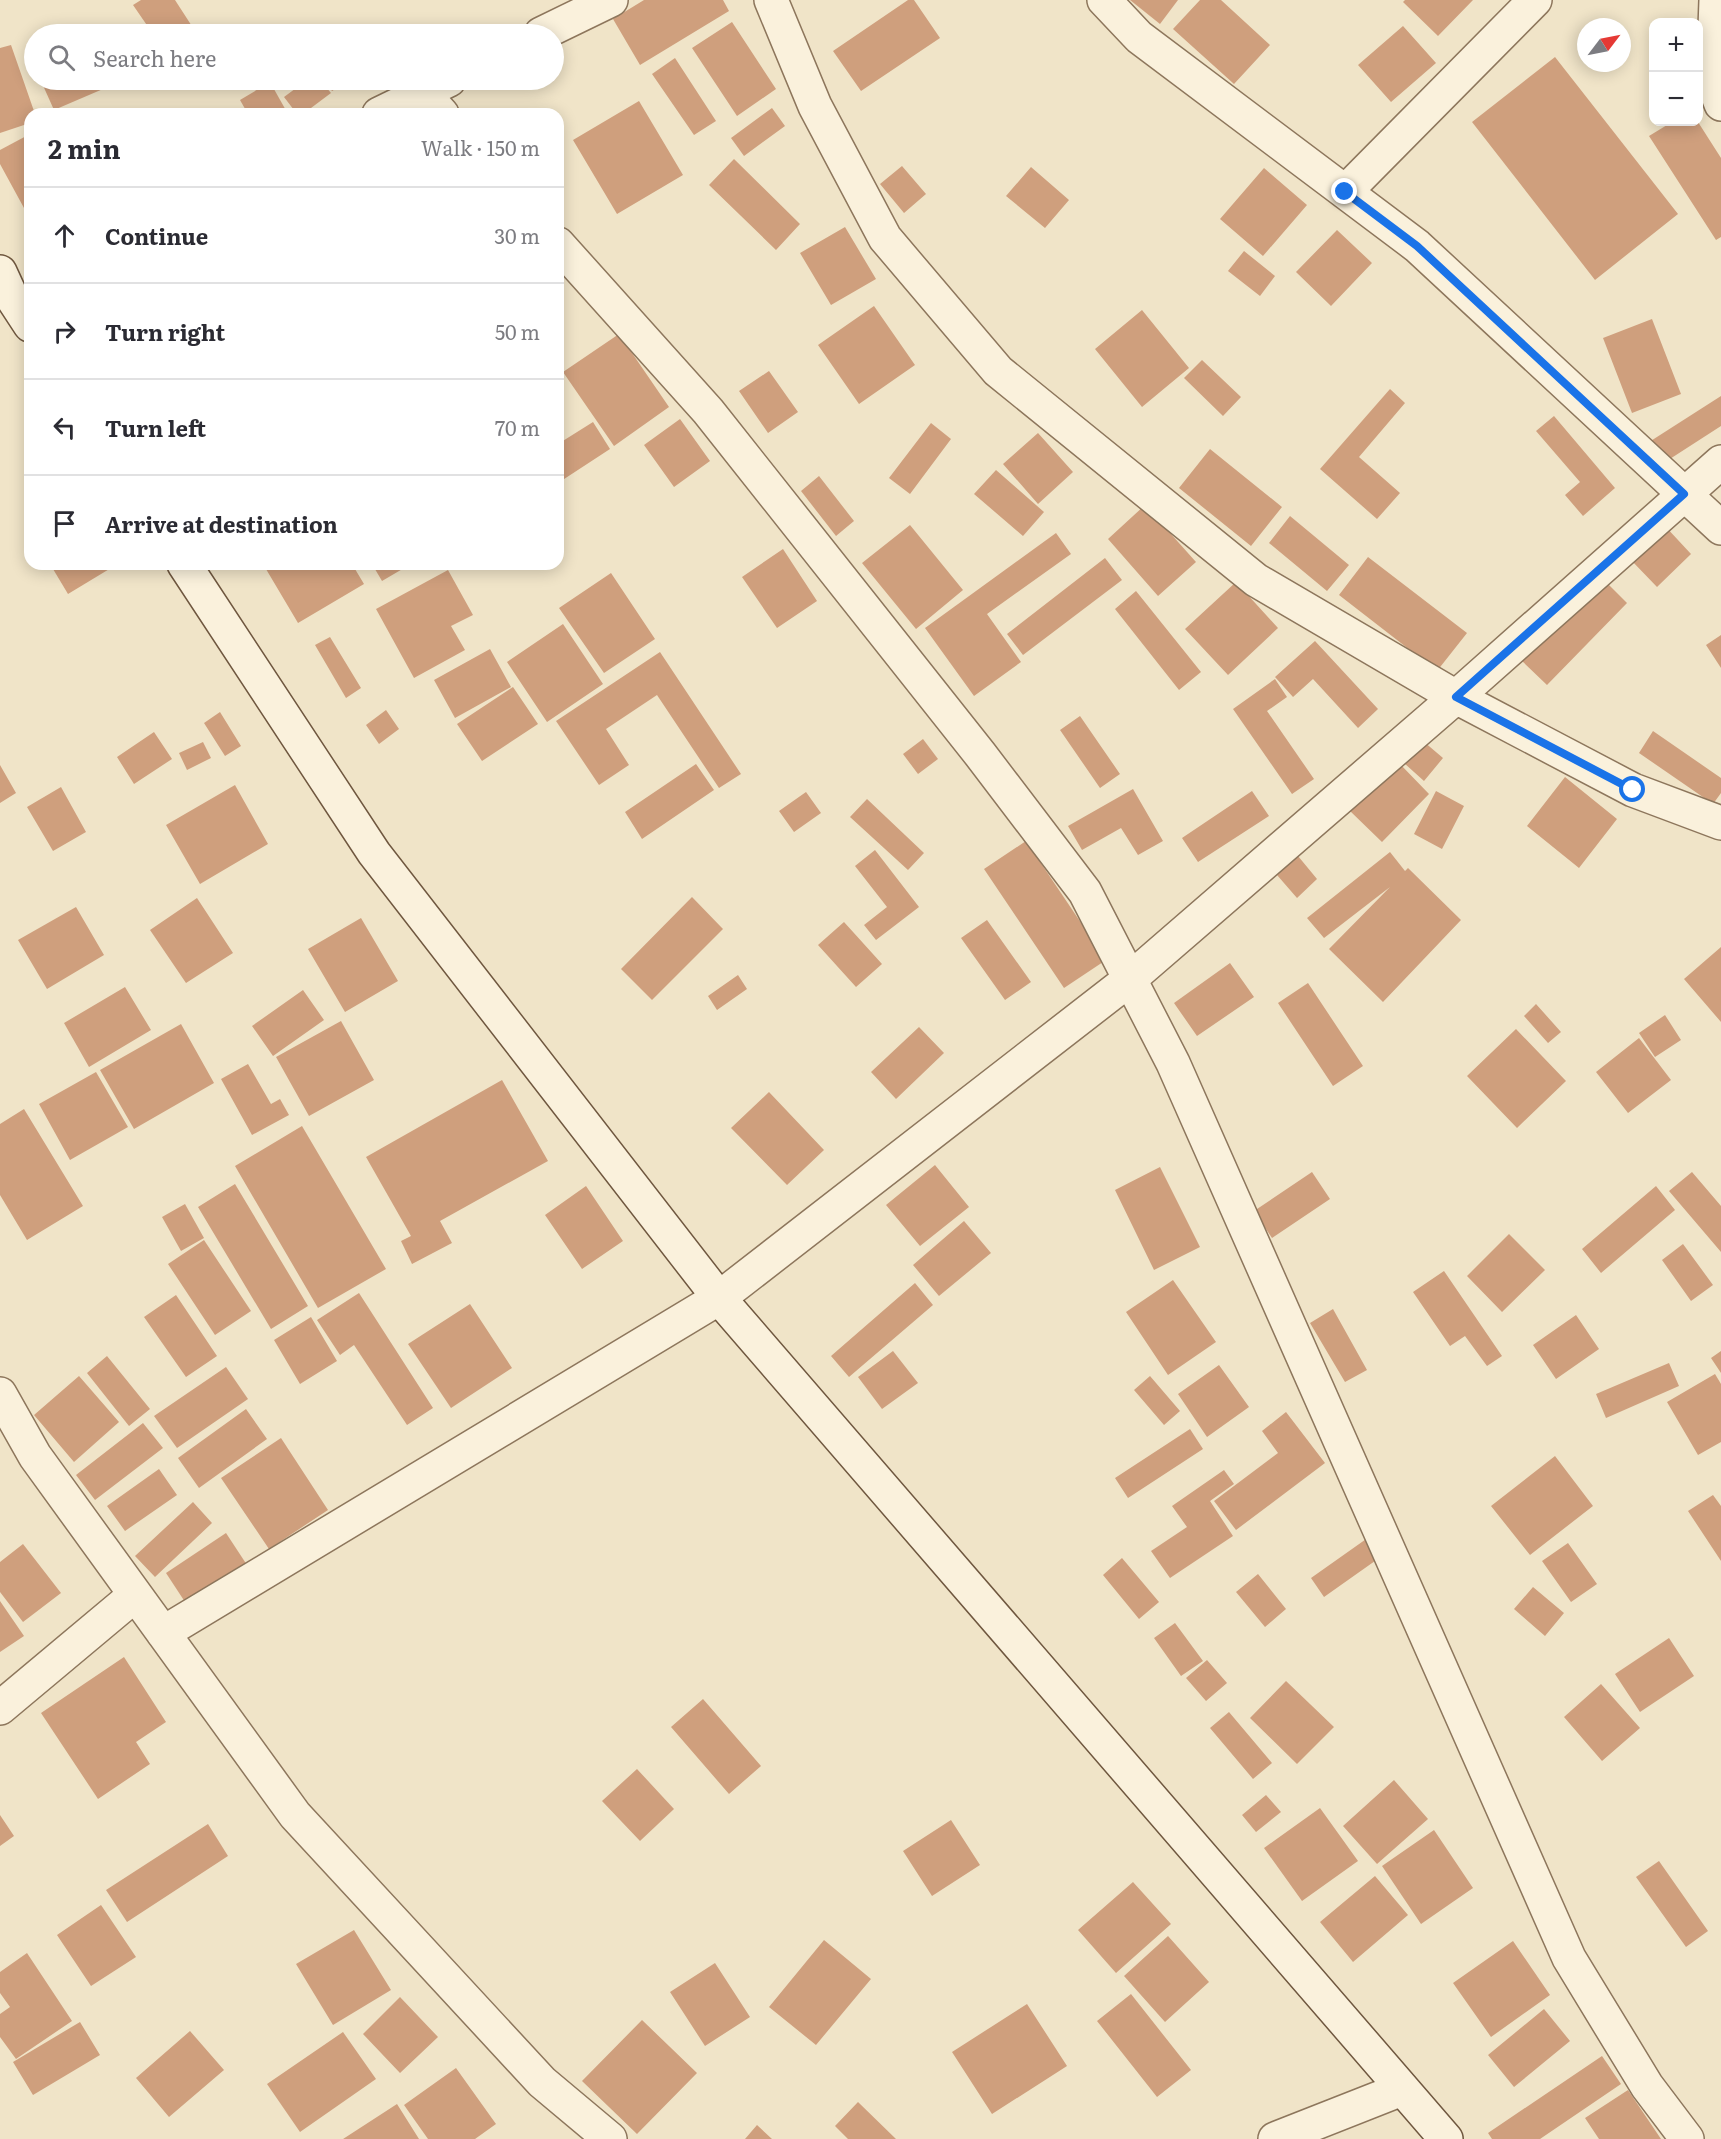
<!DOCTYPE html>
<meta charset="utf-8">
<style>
:root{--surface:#fff;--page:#f2f2f3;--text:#2b2b33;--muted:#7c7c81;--line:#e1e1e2}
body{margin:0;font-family:Literata,serif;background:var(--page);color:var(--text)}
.controls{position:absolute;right:18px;top:18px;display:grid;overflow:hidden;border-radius:12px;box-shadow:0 3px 15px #0003}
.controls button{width:54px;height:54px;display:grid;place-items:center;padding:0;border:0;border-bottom:2px solid var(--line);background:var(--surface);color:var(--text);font:30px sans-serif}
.compass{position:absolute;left:1577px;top:18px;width:54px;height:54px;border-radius:50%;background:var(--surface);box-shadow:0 3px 15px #0003;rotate:58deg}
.stop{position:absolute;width:18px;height:18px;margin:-14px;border:4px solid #1a73e8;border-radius:50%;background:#fff}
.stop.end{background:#1a73e8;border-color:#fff;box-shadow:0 2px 6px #0008}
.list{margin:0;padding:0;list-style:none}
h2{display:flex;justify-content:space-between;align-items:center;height:78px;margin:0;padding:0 24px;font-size:26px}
h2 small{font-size:20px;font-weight:400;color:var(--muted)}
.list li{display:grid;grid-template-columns:39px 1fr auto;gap:18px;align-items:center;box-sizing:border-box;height:96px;padding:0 24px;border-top:2px solid var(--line)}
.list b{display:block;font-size:22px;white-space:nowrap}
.list em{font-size:20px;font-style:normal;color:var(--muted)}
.icon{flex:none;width:33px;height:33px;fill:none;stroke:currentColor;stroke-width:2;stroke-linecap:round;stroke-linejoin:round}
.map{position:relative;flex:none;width:1721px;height:2139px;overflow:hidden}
.search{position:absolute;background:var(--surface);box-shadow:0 3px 15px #0003;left:24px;top:24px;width:540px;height:66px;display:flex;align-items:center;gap:15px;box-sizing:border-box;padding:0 21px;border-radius:33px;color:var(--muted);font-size:22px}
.panel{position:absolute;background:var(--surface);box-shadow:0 3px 15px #0003;left:24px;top:108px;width:540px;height:462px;border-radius:18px}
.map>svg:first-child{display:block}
.building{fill:#cf9f7d}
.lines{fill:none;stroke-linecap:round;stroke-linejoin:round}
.street-casing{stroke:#8d765c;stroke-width:36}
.secondary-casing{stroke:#6f573f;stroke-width:36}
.street{stroke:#faf1dc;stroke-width:33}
.secondary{stroke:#faf1dc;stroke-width:33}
.route{stroke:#1a73e8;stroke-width:8}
</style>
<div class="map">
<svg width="1721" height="2139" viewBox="0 0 1721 2139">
<rect width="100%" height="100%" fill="#f0e4c8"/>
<!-- building -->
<path class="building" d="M 141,0 L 175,0 L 197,34 L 153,34 L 133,5 Z
M 644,0 L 723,0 L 729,11 L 640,65 L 613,19 Z
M 908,0 L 914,0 L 940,38 L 861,91 L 833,51 Z
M 1130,0 L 1178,0 L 1160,24 Z
M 1200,0 L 1221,0 L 1270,45 L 1234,84 L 1173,29 Z
M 1405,0 L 1473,0 L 1438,36 L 1403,2 Z
M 732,22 L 776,89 L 737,116 L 692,48 Z
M 1403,26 L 1436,63 L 1391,102 L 1358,65 Z
M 11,45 L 35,114 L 30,114 L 30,123 L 0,133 L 0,48 Z
M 1555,57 L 1678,214 L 1595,280 L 1472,122 Z
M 675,58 L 716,121 L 694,135 L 652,74 Z
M 44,80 L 124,80 L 54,110 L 41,81 Z
M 307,80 L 320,80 L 331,93 L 303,114 L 297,114 L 284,97 Z
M 325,80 L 350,80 L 332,91 Z
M 270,82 L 288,114 L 248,114 L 240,100 Z
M 639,101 L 683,175 L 617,214 L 573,140 Z
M 772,108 L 785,126 L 744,156 L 731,138 Z
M 1672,122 L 1698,122 L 1721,158 L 1721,237 L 1716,240 L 1649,136 Z
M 30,134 L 30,219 L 0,164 L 0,150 Z
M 734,159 L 800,224 L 776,250 L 709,185 Z
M 902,166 L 926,194 L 904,213 L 880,184 Z
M 1031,167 L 1069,200 L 1045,228 L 1006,196 Z
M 1264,168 L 1307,205 L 1263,256 L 1220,219 Z
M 845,227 L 876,279 L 831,305 L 800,253 Z
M 1337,230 L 1372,263 L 1331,306 L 1296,272 Z
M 1244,251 L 1275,276 L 1260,296 L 1228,271 Z
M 874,306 L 915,365 L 859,404 L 818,345 Z
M 1142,310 L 1189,368 L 1142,407 L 1095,349 Z
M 1652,319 L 1681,394 L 1632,413 L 1603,338 Z
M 619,334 L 669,407 L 614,446 L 563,372 Z
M 1202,360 L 1241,397 L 1223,416 L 1184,378 Z
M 769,371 L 798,412 L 768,433 L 739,391 Z
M 1390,389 L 1405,403 L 1359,457 L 1400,493 L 1377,519 L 1320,469 Z
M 1721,396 L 1721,426 L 1659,466 L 1646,444 Z
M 1554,416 L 1615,488 L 1583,516 L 1565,495 L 1580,482 L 1536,431 Z
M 680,419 L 710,461 L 674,487 L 644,445 Z
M 593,422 L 610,449 L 558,483 L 558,444 Z
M 931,423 L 951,439 L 910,494 L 889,478 Z
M 1038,433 L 1073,472 L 1038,504 L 1003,464 Z
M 1210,449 L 1282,507 L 1251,546 L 1179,488 Z
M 996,470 L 1044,512 L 1023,536 L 974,494 Z
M 819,476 L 854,521 L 836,536 L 801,491 Z
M 1145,505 L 1196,562 L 1158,596 L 1108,539 Z
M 1290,516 L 1349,565 L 1327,591 L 1269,543 Z
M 910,525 L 963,590 L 916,629 L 862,563 Z
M 1665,526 L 1691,554 L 1657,587 L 1631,560 Z
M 1056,533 L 1071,554 L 987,614 L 1021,662 L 974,696 L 925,628 Z
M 783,549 L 817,601 L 777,628 L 742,577 Z
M 1368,557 L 1467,633 L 1437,671 L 1339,595 Z
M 1105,558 L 1122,580 L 1023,655 L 1007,634 Z
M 50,564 L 109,564 L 111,568 L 68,594 Z
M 263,564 L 352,564 L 364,584 L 298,623 Z
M 372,564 L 411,564 L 382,581 Z
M 448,570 L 473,615 L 451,626 L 465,650 L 414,678 L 376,609 Z
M 611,573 L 655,639 L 604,673 L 559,608 Z
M 1601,577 L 1627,603 L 1547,685 L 1521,660 Z
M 1236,582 L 1278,628 L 1228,675 L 1185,629 Z
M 1136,591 L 1201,672 L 1179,690 L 1115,609 Z
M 563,624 L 603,684 L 547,722 L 507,662 Z
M 1721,635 L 1721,668 L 1706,645 Z
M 330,637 L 361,688 L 346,698 L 315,645 Z
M 1315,641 L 1378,709 L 1358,728 L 1313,679 L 1293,697 L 1275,677 Z
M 490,649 L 511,687 L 455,718 L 434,680 Z
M 660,652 L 741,774 L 719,788 L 657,695 L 606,729 L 629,765 L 599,785 L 556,721 Z
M 1275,679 L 1287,697 L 1267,711 L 1314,779 L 1292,794 L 1233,709 Z
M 513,687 L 538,724 L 482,761 L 457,724 Z
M 386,710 L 399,729 L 379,744 L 366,725 Z
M 220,712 L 241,746 L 225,756 L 204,723 Z
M 1080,716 L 1120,774 L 1100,788 L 1060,730 Z
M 1653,731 L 1721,778 L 1721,793 L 1713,804 L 1639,753 Z
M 154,732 L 172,759 L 134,784 L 117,757 Z
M 923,739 L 938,759 L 918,774 L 903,754 Z
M 1423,741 L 1443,758 L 1424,781 L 1404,763 Z
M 203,742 L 211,758 L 187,770 L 179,753 Z
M 1399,763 L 1429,794 L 1382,842 L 1350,811 Z
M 696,764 L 714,790 L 642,839 L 625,812 Z
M 0,765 L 16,793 L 0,803 Z
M 1565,777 L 1617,819 L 1579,868 L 1527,826 Z
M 235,785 L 268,844 L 200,884 L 166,825 Z
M 61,787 L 86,832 L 53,851 L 27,807 Z
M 1133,789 L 1163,841 L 1138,855 L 1121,828 L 1082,850 L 1068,826 Z
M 1252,791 L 1269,816 L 1198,862 L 1182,838 Z
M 1436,791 L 1464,806 L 1442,849 L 1414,834 Z
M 806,792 L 821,813 L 794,832 L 779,811 Z
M 867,799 L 924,853 L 908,870 L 850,817 Z
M 1026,841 L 1106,960 L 1064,988 L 984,869 Z
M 875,850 L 919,907 L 876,940 L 864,925 L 887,907 L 855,866 Z
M 1390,852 L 1405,871 L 1408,868 L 1461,920 L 1383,1002 L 1329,949 L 1390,887 L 1324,938 L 1307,918 Z
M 1298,856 L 1317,879 L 1297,898 L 1277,875 Z
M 692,897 L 723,929 L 652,1000 L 621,969 Z
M 197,898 L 233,953 L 186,983 L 150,930 Z
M 76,907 L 104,955 L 47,989 L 18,940 Z
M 361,918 L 398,981 L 345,1012 L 308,949 Z
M 987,920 L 1031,982 L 1005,1000 L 961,938 Z
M 844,922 L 882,964 L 856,987 L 818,945 Z
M 1721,947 L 1721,1022 L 1684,979 Z
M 1230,963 L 1254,997 L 1197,1036 L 1174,1003 Z
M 738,975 L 747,989 L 717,1010 L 708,996 Z
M 1308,983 L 1363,1066 L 1333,1086 L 1278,1003 Z
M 125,987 L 151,1030 L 89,1067 L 64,1023 Z
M 303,990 L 324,1020 L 273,1056 L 252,1026 Z
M 1536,1004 L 1561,1032 L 1548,1043 L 1524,1016 Z
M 1665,1015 L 1681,1040 L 1655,1057 L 1639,1033 Z
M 341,1021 L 374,1080 L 309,1116 L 276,1057 Z
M 181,1024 L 214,1083 L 134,1129 L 100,1070 Z
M 919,1027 L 944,1053 L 896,1099 L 871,1072 Z
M 1516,1029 L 1566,1081 L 1517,1128 L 1467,1076 Z
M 1639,1038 L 1671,1080 L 1628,1113 L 1596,1072 Z
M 248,1064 L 271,1104 L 280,1099 L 289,1115 L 252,1135 L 221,1079 Z
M 96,1072 L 128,1127 L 70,1160 L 39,1104 Z
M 502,1080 L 548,1161 L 440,1221 L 452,1243 L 412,1264 L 401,1241 L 411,1236 L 366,1157 Z
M 769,1092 L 824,1150 L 787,1185 L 731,1128 Z
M 24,1109 L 83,1206 L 27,1240 L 0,1195 L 0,1124 Z
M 302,1126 L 386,1269 L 318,1308 L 235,1166 Z
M 935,1165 L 969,1207 L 920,1246 L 886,1205 Z
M 1160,1167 L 1200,1247 L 1154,1270 L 1115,1190 Z
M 1312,1172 L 1330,1199 L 1272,1238 L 1254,1211 Z
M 1692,1172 L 1721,1206 L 1721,1252 L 1669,1191 Z
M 235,1184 L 308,1306 L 271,1329 L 198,1207 Z
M 586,1186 L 623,1241 L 582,1269 L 545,1215 Z
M 1656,1186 L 1675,1210 L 1601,1273 L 1582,1249 Z
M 185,1204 L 204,1238 L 181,1251 L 162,1217 Z
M 964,1221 L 991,1253 L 939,1296 L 913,1265 Z
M 1509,1234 L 1545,1270 L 1502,1312 L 1467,1276 Z
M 204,1240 L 251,1311 L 215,1335 L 168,1264 Z
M 1683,1244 L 1713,1285 L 1691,1301 L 1662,1260 Z
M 1444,1271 L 1502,1356 L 1487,1366 L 1465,1336 L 1450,1346 L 1413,1292 Z
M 1173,1280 L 1216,1342 L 1168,1375 L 1126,1312 Z
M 915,1283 L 933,1305 L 849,1377 L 831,1356 Z
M 359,1293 L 433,1408 L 407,1425 L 354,1345 L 340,1355 L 317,1320 Z
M 176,1295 L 217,1356 L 186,1377 L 144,1317 Z
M 470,1304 L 512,1368 L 451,1408 L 408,1344 Z
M 1333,1309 L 1367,1370 L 1345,1382 L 1310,1323 Z
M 1576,1315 L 1599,1349 L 1556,1379 L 1533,1345 Z
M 311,1317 L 337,1361 L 300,1384 L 274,1340 Z
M 893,1351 L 918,1383 L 882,1409 L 858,1377 Z
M 1721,1351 L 1721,1373 L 1711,1358 Z
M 107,1356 L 150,1409 L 129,1426 L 87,1373 Z
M 1669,1363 L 1679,1386 L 1606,1418 L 1596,1394 Z
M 1219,1365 L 1249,1407 L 1207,1437 L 1178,1394 Z
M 226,1367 L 248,1399 L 177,1448 L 154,1416 Z
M 1715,1374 L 1721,1384 L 1721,1442 L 1698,1455 L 1667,1402 Z
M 79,1376 L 119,1422 L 74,1462 L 34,1415 Z
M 1150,1376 L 1180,1411 L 1164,1425 L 1134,1390 Z
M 246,1409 L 267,1439 L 199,1488 L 178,1458 Z
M 1286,1412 L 1325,1463 L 1236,1530 L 1214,1501 L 1278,1453 L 1262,1431 Z
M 143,1423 L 163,1448 L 95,1500 L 76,1475 Z
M 1190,1429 L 1203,1449 L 1128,1498 L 1115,1478 Z
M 281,1438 L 328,1510 L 269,1549 L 221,1478 Z
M 1555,1456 L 1593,1506 L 1530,1555 L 1491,1506 Z
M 159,1469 L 177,1495 L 125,1531 L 107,1506 Z
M 1224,1470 L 1234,1484 L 1210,1501 L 1233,1536 L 1170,1578 L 1151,1551 L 1187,1527 L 1172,1506 Z
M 1713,1495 L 1721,1506 L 1721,1561 L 1688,1511 Z
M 193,1502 L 212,1523 L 155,1577 L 135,1556 Z
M 226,1533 L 247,1565 L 187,1605 L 166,1573 Z
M 1369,1537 L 1382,1556 L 1324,1597 L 1311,1578 Z
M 1568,1543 L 1597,1584 L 1571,1602 L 1542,1561 Z
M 23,1544 L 61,1593 L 23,1622 L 0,1592 L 0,1562 Z
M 1122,1558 L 1159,1602 L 1139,1619 L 1103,1575 Z
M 1258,1574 L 1286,1609 L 1265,1627 L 1236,1592 Z
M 1533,1587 L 1564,1613 L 1545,1636 L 1514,1609 Z
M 0,1601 L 24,1636 L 0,1652 Z
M 1175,1623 L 1203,1661 L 1181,1676 L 1154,1638 Z
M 1669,1638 L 1694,1676 L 1640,1712 L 1615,1674 Z
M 124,1657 L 166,1722 L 136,1742 L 150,1764 L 98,1799 L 41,1713 Z
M 1207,1660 L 1227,1683 L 1206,1701 L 1186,1678 Z
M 1286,1681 L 1334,1727 L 1297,1764 L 1250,1718 Z
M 1601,1684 L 1640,1728 L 1602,1761 L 1564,1717 Z
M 703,1699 L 761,1766 L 729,1794 L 671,1727 Z
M 1229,1712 L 1272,1763 L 1253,1779 L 1210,1728 Z
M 637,1769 L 674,1809 L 640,1841 L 602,1801 Z
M 1394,1780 L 1428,1819 L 1377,1864 L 1343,1826 Z
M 1266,1795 L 1281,1812 L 1256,1832 L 1242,1815 Z
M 1320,1808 L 1358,1861 L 1302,1901 L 1264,1848 Z
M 0,1815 L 14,1836 L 0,1846 Z
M 951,1820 L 980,1865 L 932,1896 L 903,1851 Z
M 208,1824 L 228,1856 L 127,1922 L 106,1890 Z
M 1434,1830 L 1473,1888 L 1421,1924 L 1382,1866 Z
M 1659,1861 L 1708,1931 L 1686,1947 L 1636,1877 Z
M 1375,1876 L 1408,1915 L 1353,1962 L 1320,1922 Z
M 1133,1882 L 1171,1924 L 1116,1973 L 1078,1930 Z
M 101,1905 L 136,1957 L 91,1986 L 57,1935 Z
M 354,1930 L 391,1990 L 333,2025 L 296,1964 Z
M 1168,1936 L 1209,1982 L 1165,2022 L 1124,1976 Z
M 824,1940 L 871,1979 L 816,2045 L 769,2007 Z
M 1513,1941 L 1550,1995 L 1491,2037 L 1453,1983 Z
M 27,1953 L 72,2021 L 16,2059 L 0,2037 L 0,2014 L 10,2007 L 0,1993 L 0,1972 Z
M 715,1963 L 750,2017 L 705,2046 L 670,1992 Z
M 1131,1994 L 1191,2070 L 1157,2097 L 1097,2021 Z
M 400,1997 L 438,2037 L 400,2073 L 363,2034 Z
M 1027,2004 L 1067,2066 L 992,2114 L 952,2052 Z
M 1544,2009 L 1570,2041 L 1514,2087 L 1488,2055 Z
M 642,2020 L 697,2073 L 637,2134 L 582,2081 Z
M 80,2022 L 100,2055 L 33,2095 L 13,2062 Z
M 190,2031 L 224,2070 L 169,2117 L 136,2078 Z
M 343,2032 L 376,2079 L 300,2132 L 267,2084 Z
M 1602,2056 L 1621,2084 L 1540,2139 L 1492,2139 L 1488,2133 Z
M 456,2068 L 496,2124 L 475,2139 L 428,2139 L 404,2105 Z
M 1628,2090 L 1661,2139 L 1599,2139 L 1585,2118 Z
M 858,2102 L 896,2139 L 848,2139 L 835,2126 Z
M 397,2104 L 419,2139 L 343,2139 Z
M 757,2125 L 772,2139 L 745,2139 Z"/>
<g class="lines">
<defs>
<path id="street" d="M 771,0 L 815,106 L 885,238 L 998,371 L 1256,580 L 1456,697 L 1633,790 L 1721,823
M 1104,0 L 1139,37 L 1417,246 L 1721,528
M 1716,0 L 1713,83 L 1721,104
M 541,34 L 611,0
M 423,93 L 442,114
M 379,114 L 449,80
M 1345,192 L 1535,0
M 558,244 L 708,411 L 980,754 L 1085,892 L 1173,1063 L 1569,1958 L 1647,2086 L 1687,2139
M 0,1394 L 35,1456 L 295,1815 L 542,2082 L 610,2139
M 163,1633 L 719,1298 L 1130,979 L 1456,697 L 1721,462
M 0,1708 L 135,1595
M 1275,2139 L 1402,2089"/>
<path id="secondary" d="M 0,272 L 11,296 L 30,325
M 184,564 L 374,853 L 719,1298 L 1446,2139"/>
</defs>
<!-- street casing -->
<use href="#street" class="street-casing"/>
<!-- secondary casing -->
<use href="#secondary" class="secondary-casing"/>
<!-- street -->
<use href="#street" class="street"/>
<!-- secondary -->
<use href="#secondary" class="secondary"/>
</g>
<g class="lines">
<!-- route -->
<path class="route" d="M 1345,192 L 1417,246 L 1684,494 L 1456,697 L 1633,790"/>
</g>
</svg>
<div class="controls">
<button>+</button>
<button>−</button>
</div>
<svg class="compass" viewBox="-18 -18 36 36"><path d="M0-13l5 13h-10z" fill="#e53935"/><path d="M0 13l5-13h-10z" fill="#7c7c81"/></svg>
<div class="stop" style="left:1633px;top:790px"></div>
<div class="stop end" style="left:1345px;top:192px"></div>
<div class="search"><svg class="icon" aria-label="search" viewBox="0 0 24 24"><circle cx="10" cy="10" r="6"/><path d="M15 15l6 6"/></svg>Search here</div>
<section class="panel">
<h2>2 min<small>Walk · 150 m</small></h2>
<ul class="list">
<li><svg class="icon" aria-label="ahead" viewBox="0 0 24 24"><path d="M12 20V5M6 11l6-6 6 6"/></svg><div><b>Continue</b></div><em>30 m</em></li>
<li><svg class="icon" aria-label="right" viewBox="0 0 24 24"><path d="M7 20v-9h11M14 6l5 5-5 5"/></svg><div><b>Turn right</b></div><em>50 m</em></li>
<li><svg class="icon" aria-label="left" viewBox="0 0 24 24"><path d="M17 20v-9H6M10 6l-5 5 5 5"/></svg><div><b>Turn left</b></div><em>70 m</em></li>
<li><svg class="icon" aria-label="arrive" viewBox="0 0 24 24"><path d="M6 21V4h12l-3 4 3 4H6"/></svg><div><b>Arrive at destination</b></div></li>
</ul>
</section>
</div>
